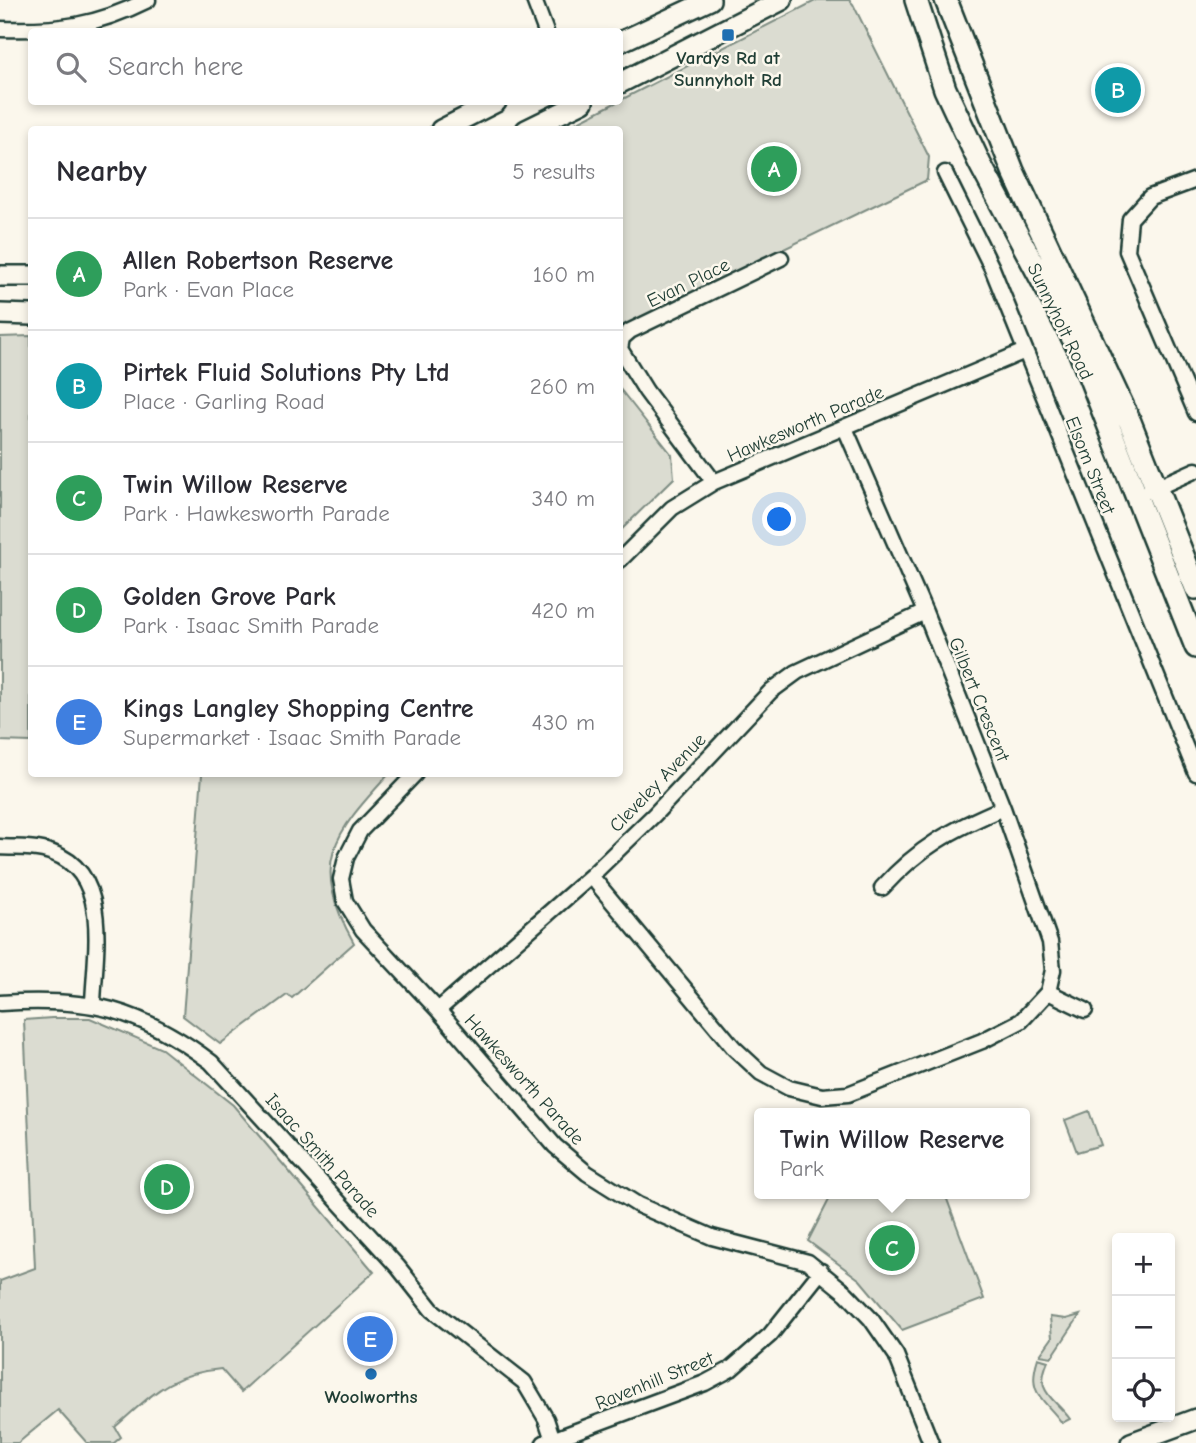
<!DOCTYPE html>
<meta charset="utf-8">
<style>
:root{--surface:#fff;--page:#f7f7f7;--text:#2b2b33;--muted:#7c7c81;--line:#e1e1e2;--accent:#7c3aed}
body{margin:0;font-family:"Comic Neue",sans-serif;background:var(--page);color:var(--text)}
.controls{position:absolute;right:21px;bottom:21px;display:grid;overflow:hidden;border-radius:7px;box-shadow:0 4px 10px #0003}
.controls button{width:63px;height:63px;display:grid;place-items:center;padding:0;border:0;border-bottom:2px solid var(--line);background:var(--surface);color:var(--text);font:35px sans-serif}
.you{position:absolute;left:780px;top:520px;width:24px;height:24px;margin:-18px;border:5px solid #fff;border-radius:50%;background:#1a73e8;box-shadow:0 0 0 10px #1a73e833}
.badge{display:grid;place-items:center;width:46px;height:46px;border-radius:50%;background:var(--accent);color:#fff;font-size:23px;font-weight:700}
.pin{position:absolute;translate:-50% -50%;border:4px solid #fff;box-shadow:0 2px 7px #0006}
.popup{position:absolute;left:754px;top:1108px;width:276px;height:91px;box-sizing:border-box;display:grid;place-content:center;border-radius:7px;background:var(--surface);filter:drop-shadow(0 2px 5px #0005);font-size:23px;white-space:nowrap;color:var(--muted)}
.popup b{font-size:26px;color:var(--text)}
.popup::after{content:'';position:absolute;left:50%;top:100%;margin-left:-14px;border:14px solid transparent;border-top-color:var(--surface)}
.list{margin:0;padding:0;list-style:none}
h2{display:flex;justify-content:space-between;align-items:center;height:91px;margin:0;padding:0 28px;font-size:30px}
h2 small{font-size:23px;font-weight:400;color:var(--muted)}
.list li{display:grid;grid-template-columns:46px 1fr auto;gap:21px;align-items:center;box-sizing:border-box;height:112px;padding:0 28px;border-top:2px solid var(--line)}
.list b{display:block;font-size:26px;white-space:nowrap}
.list p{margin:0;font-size:23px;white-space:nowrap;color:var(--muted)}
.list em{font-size:23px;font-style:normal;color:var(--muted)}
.icon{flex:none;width:38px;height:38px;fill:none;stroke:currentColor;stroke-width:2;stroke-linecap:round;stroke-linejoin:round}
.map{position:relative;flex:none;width:1196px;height:1443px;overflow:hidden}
.search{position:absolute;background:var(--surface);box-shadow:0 4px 10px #0003;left:28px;top:28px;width:595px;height:77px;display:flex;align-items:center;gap:18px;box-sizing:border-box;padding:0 24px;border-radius:7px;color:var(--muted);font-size:26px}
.panel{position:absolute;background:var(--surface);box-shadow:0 4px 10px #0003;left:28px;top:126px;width:595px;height:651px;border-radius:7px}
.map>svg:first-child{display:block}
.green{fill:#dbdcd1;stroke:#7d8c82;stroke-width:2}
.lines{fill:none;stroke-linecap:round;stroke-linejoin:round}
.street-casing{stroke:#1f3d34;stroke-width:19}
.secondary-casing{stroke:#1f3d34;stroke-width:24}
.primary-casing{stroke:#1f3d34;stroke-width:26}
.street{stroke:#fbf7ec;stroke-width:14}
.secondary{stroke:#fbf7ec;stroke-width:19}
.primary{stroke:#fbf7ec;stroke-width:21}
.poi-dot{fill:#1f6fb2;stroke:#fbf7ec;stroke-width:2.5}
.labels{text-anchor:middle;stroke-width:5;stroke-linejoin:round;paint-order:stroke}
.poi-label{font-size:19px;font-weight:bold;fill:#1f3d34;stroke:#fbf7ec}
.street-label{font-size:19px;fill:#1f3d34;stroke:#fbf7ec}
</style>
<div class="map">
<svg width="1196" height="1443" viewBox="0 0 1196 1443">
<rect width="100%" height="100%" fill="#fbf7ec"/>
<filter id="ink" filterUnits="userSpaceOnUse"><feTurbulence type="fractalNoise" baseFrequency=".0143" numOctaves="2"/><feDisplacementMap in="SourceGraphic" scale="14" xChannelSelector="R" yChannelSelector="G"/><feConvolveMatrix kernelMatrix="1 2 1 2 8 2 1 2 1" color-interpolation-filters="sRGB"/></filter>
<g filter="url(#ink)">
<!-- green -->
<path class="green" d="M 817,0 L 849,0 L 853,4 L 929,157 L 927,180 L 620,328 L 620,130 L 562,130 Z
M 31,336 L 31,742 L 0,741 L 0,337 Z
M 620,389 L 672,455 L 674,478 L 620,531 Z
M 202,774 L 389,774 C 333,835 309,863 354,943 L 292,998 L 287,995 L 220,1044 L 183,1016 Z
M 52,1018 L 90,1018 L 162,1049 L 200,1079 L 233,1105 L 374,1272 L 241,1392 L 221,1369 C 168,1374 153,1394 115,1427 L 121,1437 L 114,1443 L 87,1443 L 58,1410 L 18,1443 L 0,1443 L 0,1281 L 35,1268 L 24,1020 Z
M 1089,1111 L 1101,1145 L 1077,1152 L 1065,1120 Z
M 832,1194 L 945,1194 L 984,1299 L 902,1330 L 860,1280 L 808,1241 Z
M 1080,1315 L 1052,1357 L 1040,1355 L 1052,1338 L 1050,1317 L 1066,1319 Z
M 1038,1358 L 1048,1361 C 1034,1393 1053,1396 1070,1419 L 1062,1423 C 1044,1398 1026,1395 1038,1358 Z"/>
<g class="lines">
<defs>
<path id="street" d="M 534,0 L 546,32
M 0,29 C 58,31 96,26 148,0
M 945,173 L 992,268 L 1196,773
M 1196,180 L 1150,197 L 1130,219 L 1127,251 L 1196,413
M 714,482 L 646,391 L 620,349 L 622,338 L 630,331 L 781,258
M 1149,491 L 1196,470
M 620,560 L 672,508 L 714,482 L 1025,351
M 415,774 L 360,831 L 346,858 L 341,879 L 345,901 L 363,930 L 438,1010 L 555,1146 L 587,1173 L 638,1205 L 712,1237 L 808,1262 L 846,1293 L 871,1319 L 896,1355 L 931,1443
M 0,847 C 14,848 30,847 43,850 C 113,866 95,950 93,1003
M 591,876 L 734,1048 L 761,1073 L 789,1088 L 822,1096 L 848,1094 L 982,1041 L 1021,1021 L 1048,992 L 1053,970 L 1050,942 L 1003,808 L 925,612 L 845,428
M 882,888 C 919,847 953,829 1003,808
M 1048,992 L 1085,1010
M 0,1003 C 89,997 139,1008 211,1062 L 398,1267 L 432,1310 L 524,1382 L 546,1419 L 553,1440
M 438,1010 L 591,876 L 654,815 L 771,691 L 797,672 L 925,612
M 544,1443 L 705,1383 L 731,1369 L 770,1335 L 821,1271"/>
<path id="secondary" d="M 620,42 L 710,0
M 620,83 L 782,0
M 441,130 L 496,102
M 526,130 L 583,102
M 0,276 L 32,276
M 0,314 L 32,315
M 1131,1443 L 1196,1419"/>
<path id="primary" d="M 916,0 L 945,89 L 980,164 L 1078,348 L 1196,647
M 946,0 L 1013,171 L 1130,422 L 1196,588"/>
</defs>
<!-- street casing -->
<use href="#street" class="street-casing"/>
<!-- secondary casing -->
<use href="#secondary" class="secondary-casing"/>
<!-- primary casing -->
<use href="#primary" class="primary-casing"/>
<!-- street -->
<use href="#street" class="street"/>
<!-- secondary -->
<use href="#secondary" class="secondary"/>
<!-- primary -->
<use href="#primary" class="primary"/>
</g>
</g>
<!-- markers -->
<g class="poi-dot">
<rect x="721" y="28" width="14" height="14" rx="3.5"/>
<circle cx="371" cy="1374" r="7"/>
</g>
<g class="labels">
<!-- poi labels -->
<g class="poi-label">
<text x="728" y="64">Vardys Rd at<tspan x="728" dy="22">Sunnyholt Rd</tspan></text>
<text x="371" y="1403">Woolworths</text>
</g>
<!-- street labels -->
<g class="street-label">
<text transform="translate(688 282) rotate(-26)" y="7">Evan Place</text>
<text transform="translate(1061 321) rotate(64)" y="7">Sunnyholt Road</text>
<text transform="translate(805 423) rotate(-23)" y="7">Hawkesworth Parade</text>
<text transform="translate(1091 465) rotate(68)" y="7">Elsom Street</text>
<text transform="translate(980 699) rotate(68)" y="7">Gilbert Crescent</text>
<text transform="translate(657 782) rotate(-46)" y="7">Cleveley Avenue</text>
<text transform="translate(525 1079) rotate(48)" y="7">Hawkesworth Parade</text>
<text transform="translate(323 1155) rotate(48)" y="7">Isaac Smith Parade</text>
<text transform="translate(654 1380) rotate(-22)" y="7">Ravenhill Street</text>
</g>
</g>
</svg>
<div class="controls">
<button>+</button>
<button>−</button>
<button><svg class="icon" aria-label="locate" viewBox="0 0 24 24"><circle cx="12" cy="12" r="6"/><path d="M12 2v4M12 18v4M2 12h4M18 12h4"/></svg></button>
</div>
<div class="you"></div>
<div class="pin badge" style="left:774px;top:169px;background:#2e9e5b">A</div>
<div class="pin badge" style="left:1118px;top:90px;background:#0f9aa8">B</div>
<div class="pin badge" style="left:892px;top:1248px;background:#2e9e5b">C</div>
<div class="popup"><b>Twin Willow Reserve</b>Park</div>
<div class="pin badge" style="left:167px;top:1187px;background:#2e9e5b">D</div>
<div class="pin badge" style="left:370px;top:1339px;background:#3f7fe0">E</div>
<div class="search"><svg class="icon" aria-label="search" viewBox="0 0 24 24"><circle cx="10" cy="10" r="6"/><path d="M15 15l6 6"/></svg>Search here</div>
<section class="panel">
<h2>Nearby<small>5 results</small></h2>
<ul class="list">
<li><span class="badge" style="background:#2e9e5b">A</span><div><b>Allen Robertson Reserve</b><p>Park · Evan Place</p></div><em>160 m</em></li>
<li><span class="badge" style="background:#0f9aa8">B</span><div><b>Pirtek Fluid Solutions Pty Ltd</b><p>Place · Garling Road</p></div><em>260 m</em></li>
<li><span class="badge" style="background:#2e9e5b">C</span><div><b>Twin Willow Reserve</b><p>Park · Hawkesworth Parade</p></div><em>340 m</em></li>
<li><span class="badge" style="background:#2e9e5b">D</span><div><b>Golden Grove Park</b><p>Park · Isaac Smith Parade</p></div><em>420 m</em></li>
<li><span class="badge" style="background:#3f7fe0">E</span><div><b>Kings Langley Shopping Centre</b><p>Supermarket · Isaac Smith Parade</p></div><em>430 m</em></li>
</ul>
</section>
</div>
